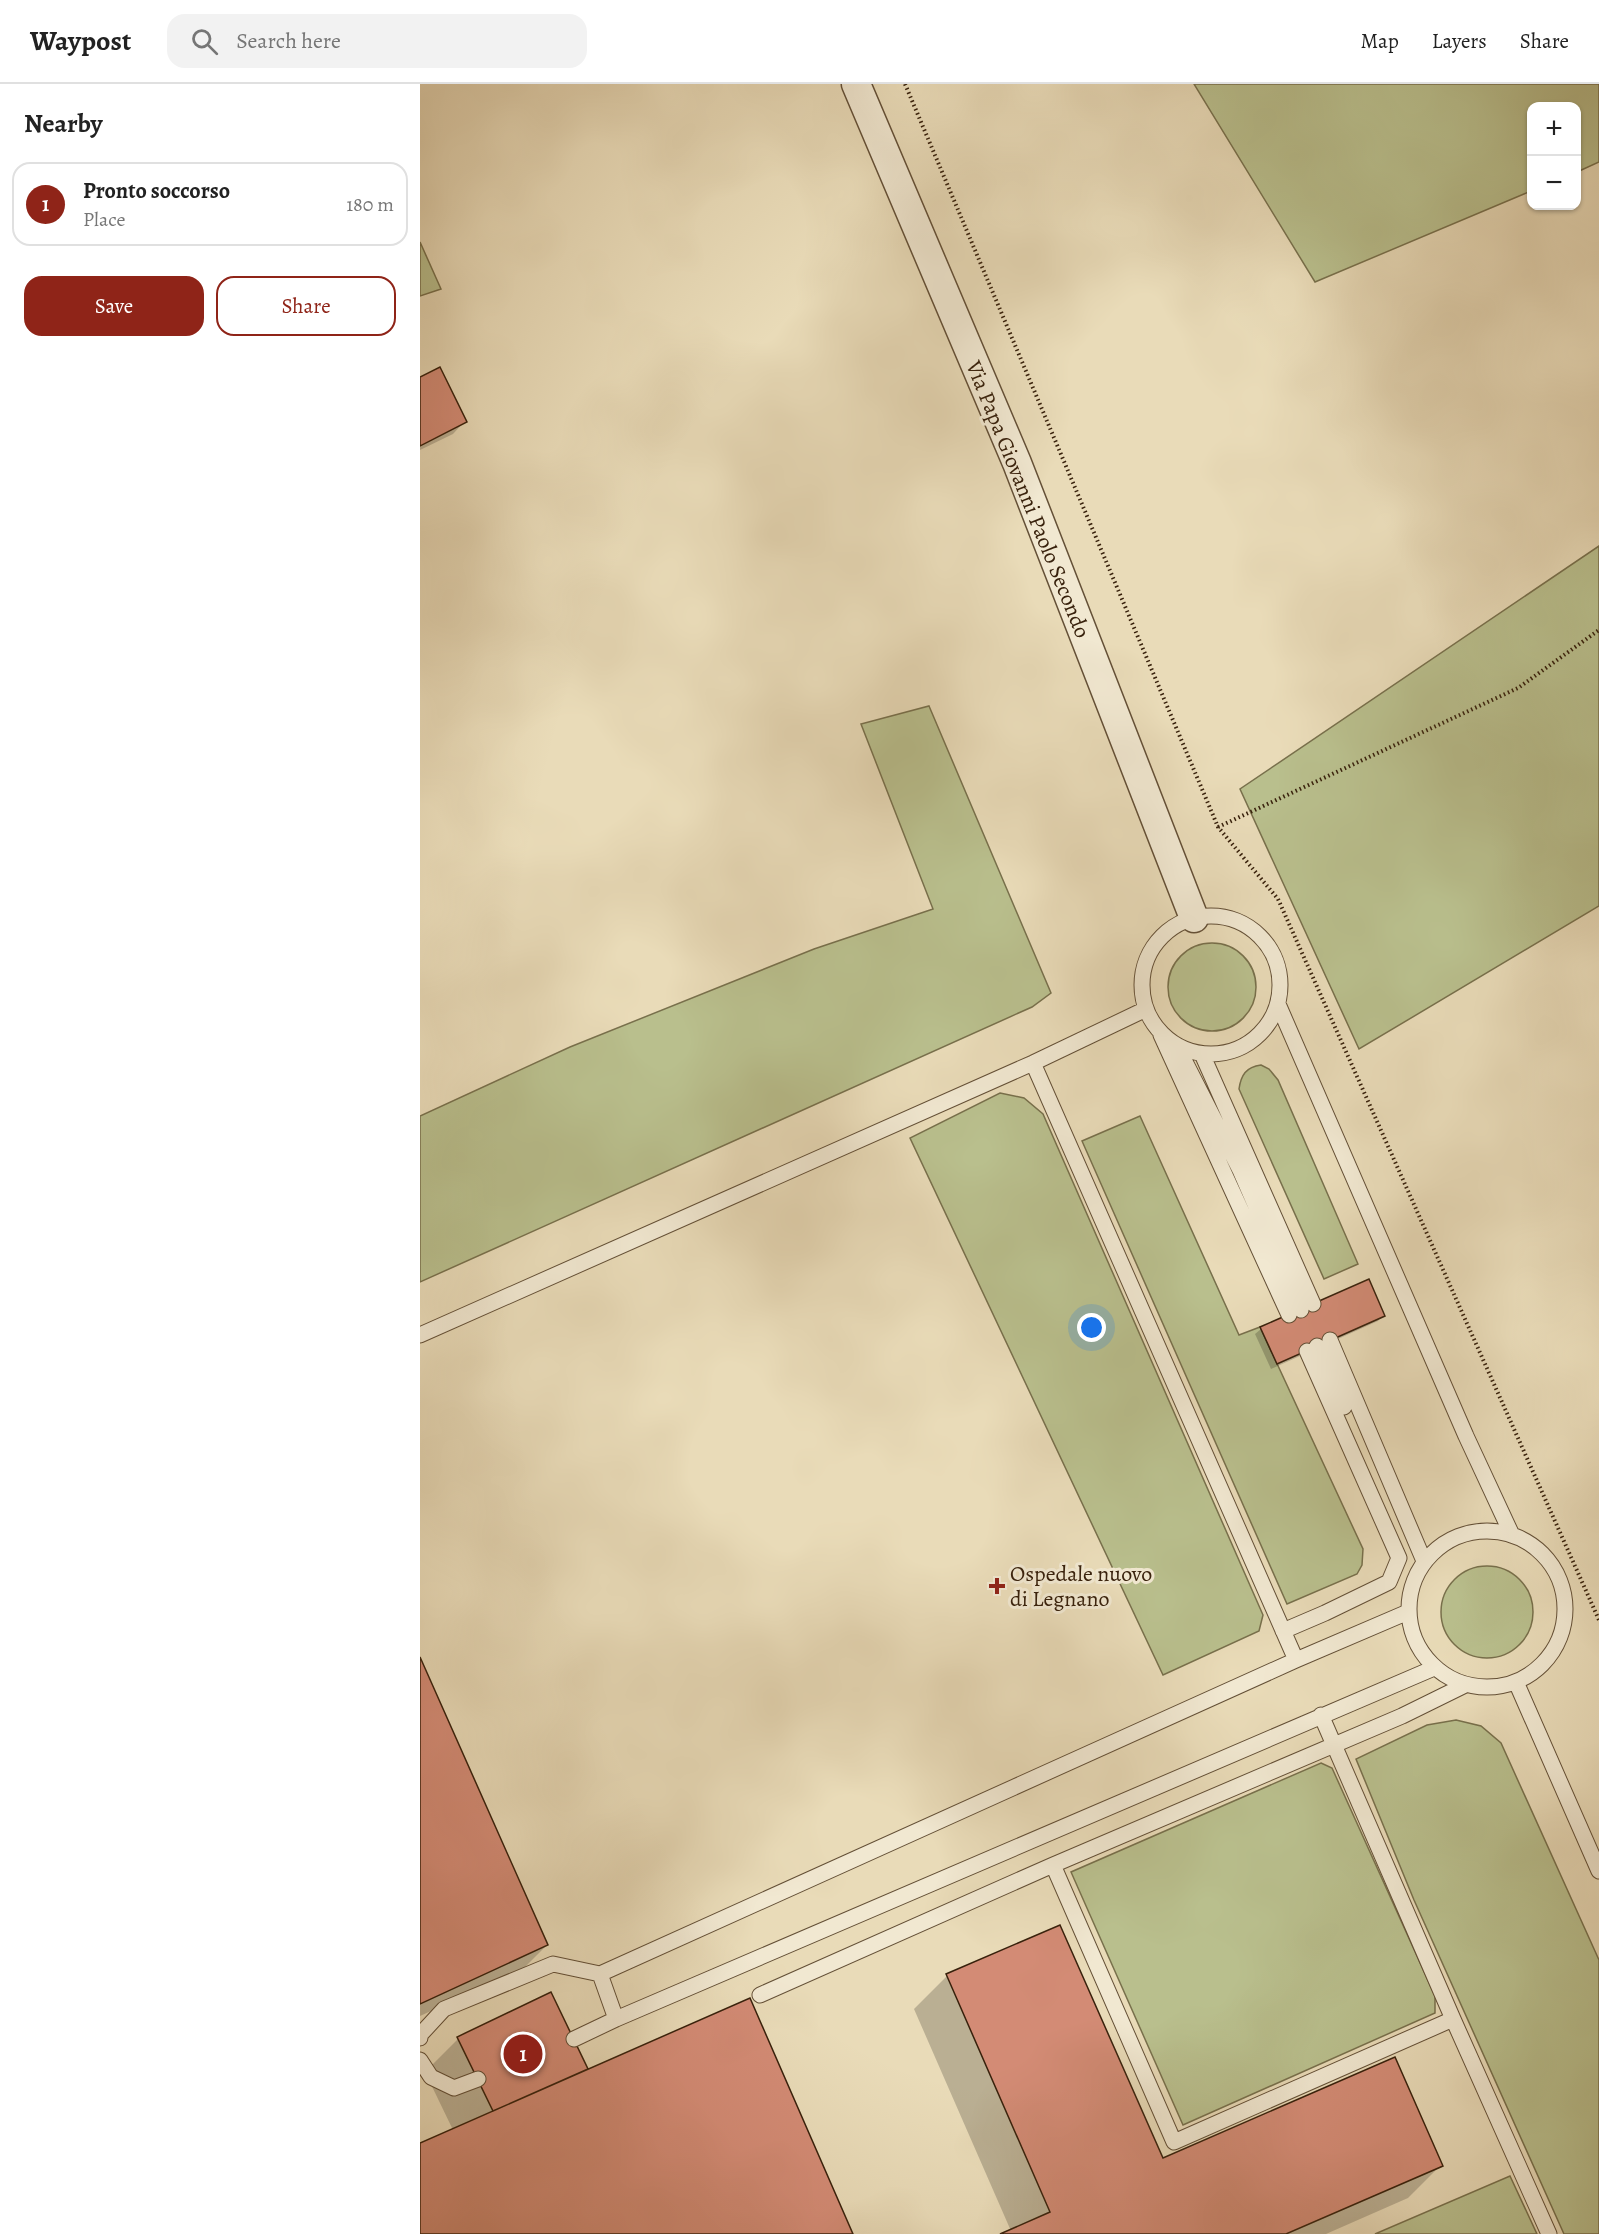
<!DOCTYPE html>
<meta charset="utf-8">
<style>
:root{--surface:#fff;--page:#f2f2f2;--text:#222;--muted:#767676;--line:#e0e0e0;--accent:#8f2418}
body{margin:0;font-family:Alegreya,serif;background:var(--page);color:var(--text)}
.controls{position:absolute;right:18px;top:18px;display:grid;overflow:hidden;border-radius:12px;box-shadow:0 2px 4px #0004}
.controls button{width:54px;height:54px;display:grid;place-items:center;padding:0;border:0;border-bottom:2px solid var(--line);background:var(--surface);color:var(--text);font:30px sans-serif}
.you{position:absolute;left:672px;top:1244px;width:21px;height:21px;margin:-15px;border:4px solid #fff;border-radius:50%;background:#1a73e8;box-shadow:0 0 0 9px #1a73e833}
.badge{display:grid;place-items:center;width:39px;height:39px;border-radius:50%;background:var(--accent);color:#fff;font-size:20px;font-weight:700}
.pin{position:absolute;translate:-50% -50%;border:3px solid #fff;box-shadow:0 2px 6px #0006}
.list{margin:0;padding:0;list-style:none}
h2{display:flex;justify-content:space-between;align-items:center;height:78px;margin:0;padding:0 24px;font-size:26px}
h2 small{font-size:20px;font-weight:400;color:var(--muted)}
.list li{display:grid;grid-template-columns:39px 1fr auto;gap:18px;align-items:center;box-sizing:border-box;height:84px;margin:0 12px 12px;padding:0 12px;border:2px solid var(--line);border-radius:18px}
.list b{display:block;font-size:22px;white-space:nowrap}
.list p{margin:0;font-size:20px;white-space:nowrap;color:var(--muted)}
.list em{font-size:20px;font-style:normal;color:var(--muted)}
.actions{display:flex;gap:12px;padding:18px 24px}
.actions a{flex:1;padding:14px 0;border:2px solid var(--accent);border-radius:18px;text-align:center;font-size:21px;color:var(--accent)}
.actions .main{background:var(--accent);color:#fff}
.icon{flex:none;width:33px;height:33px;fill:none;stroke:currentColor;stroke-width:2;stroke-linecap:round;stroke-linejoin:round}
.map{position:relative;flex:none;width:1179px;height:2150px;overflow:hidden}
header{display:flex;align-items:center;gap:36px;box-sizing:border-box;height:84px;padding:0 30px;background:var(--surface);border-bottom:2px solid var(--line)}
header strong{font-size:28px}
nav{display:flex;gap:33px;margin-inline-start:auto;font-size:21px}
.search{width:420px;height:54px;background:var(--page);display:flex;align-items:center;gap:15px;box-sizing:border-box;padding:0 21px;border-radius:18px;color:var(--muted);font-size:22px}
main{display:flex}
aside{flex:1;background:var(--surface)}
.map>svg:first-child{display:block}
.green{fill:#b9bf8d;stroke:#78704c;stroke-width:1.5}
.shadow{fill:#0003}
.building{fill:#d38b75;stroke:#38210c;stroke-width:1.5}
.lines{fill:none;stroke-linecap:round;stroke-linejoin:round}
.service-casing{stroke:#645037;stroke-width:17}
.minor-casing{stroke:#645037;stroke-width:31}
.path{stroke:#38210c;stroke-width:4;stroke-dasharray:1.5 3;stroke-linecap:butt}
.service{stroke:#f1e8d1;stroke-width:15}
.minor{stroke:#f1e8d1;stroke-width:28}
.poi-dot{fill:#8f2418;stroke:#f1e8d1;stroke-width:2}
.labels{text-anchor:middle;stroke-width:6;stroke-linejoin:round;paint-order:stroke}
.street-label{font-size:22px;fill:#38210c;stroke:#f1e8d1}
.poi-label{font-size:22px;fill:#38210c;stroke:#f1e8d1;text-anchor:start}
</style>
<header>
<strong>Waypost</strong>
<div class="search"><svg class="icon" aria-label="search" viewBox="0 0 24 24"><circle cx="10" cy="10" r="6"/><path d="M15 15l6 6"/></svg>Search here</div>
<nav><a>Map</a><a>Layers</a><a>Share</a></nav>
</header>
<main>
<aside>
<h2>Nearby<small></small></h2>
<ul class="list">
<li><span class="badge">1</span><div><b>Pronto soccorso</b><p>Place</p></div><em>180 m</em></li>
</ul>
<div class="actions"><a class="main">Save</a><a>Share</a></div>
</aside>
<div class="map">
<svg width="1179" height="2150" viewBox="0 0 1179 2150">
<rect width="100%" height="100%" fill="#e9dbb8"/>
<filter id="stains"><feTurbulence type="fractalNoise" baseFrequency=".00333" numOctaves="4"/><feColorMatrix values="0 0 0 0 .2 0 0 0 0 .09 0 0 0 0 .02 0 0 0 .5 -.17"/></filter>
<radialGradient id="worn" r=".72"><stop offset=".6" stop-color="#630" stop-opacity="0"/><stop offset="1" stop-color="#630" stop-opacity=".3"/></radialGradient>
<!-- green -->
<path class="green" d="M 774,0 L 1179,0 L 1179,78 L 1157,88 L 1156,22 L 1112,22 L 1111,107 L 895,198 Z
M 0,158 L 21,205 L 0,212 Z
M 1179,462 L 1179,822 L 939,965 L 820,705 Z
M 509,622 L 631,909 L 612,923 L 0,1198 L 0,1032 L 150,963 L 394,865 L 513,825 L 441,640 Z
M748 903a44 44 0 1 1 88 0a44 44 0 1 1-88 0Z
M 841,981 L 849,985 L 858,996 L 938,1180 L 904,1195 L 819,1005 C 821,991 826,983 841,981 Z
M 580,1009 L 604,1014 L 623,1030 L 843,1531 L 839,1547 L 743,1591 L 490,1054 Z
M 720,1032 L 819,1251 L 840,1243 L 943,1465 L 942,1481 L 937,1490 L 867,1520 L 662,1057 Z
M1021 1528a46 46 0 1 1 92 0a46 46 0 1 1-92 0Z
M 1036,1636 L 1061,1642 L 1081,1659 L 1179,1876 L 1179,2150 L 1144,2150 L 994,1816 L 936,1675 L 1007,1641 Z
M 901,1679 L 912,1684 L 1015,1912 L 1015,1929 L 763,2041 L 651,1788 Z
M 1090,2092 L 1117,2150 L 955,2150 Z"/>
<!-- shadow -->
<path class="shadow" d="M 0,295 L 45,337 L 33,350 L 0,366 Z
M 963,1231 L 958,1237 L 851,1285 L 835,1250 L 841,1245 Z
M 0,1576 L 127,1861 L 103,1885 L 0,1932 Z
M 639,1843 L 742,2076 L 1021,2081 L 988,2114 L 906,2150 L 584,2150 L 591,2147 L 494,1925 L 527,1892 Z
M 130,1910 L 168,1987 L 432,2150 L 0,2150 L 0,2061 L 33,2046 L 5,1988 L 38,1955 Z"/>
<!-- building -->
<path class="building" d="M 20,283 L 47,338 L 0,362 L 0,293 Z
M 949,1195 L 965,1232 L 857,1280 L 840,1243 Z
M 0,1573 L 128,1861 L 0,1920 Z
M 640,1841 L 743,2074 L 975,1973 L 1023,2082 L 866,2150 L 580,2150 L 630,2128 L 526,1890 Z
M 131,1908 L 168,1985 L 73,2027 L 37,1953 Z
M 330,1914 L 433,2150 L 0,2150 L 0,2059 Z"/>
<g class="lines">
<defs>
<path id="service" d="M722 901a69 69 0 1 1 138 0a69 69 0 1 1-138 0Z
M 858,920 L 1046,1352 L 1092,1451
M 741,951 L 869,1231
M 757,962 L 820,1086 L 881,1226
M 782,970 L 893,1220
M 613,979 L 876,1576
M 0,1251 L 613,979 L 726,925
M 910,1256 L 1004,1477
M 897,1262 L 924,1323
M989 1525a78 78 0 1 1 156 0a78 78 0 1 1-156 0Z
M 863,1547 L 905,1529 L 969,1498 L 979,1474 L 887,1267
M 1096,1598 L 1179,1787
M 901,1631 L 1033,1935 L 1129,2150
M 633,1781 L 754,2058 L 1033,1935
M 180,1890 L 196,1935
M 340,1911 L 633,1781 L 982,1632 L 1045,1601
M 0,1954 L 0,1951 L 24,1925 L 133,1880 L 180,1890 L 876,1576 L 988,1528
M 154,1955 L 196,1935 L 1014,1584
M 0,1976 L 11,1993 L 34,2004 L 58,1995"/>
<path id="minor" d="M 436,0 L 597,379 L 774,834"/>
</defs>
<!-- service casing -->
<use href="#service" class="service-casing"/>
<!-- minor casing -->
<use href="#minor" class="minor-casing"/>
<!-- path -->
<path class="path" d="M 485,0 L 798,743 L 858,815 L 1179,1536
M 798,743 L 1098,604 L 1179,546"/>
<!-- service -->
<use href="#service" class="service"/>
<!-- minor -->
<use href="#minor" class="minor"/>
</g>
<!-- markers -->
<path class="poi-dot" d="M574 1493h6v6h6v6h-6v6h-6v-6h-6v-6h6z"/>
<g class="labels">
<!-- street labels -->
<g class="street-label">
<text transform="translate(609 415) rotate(68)" y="8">Via Papa Giovanni Paolo Secondo</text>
</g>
<!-- poi labels -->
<g class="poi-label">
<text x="590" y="1497">Ospedale nuovo<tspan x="590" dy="25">di Legnano</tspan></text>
</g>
</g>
<rect width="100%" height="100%" filter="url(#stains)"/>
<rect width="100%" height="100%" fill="url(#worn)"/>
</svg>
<div class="controls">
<button>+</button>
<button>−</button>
</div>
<div class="you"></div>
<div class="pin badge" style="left:103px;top:1970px">1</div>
</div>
</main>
